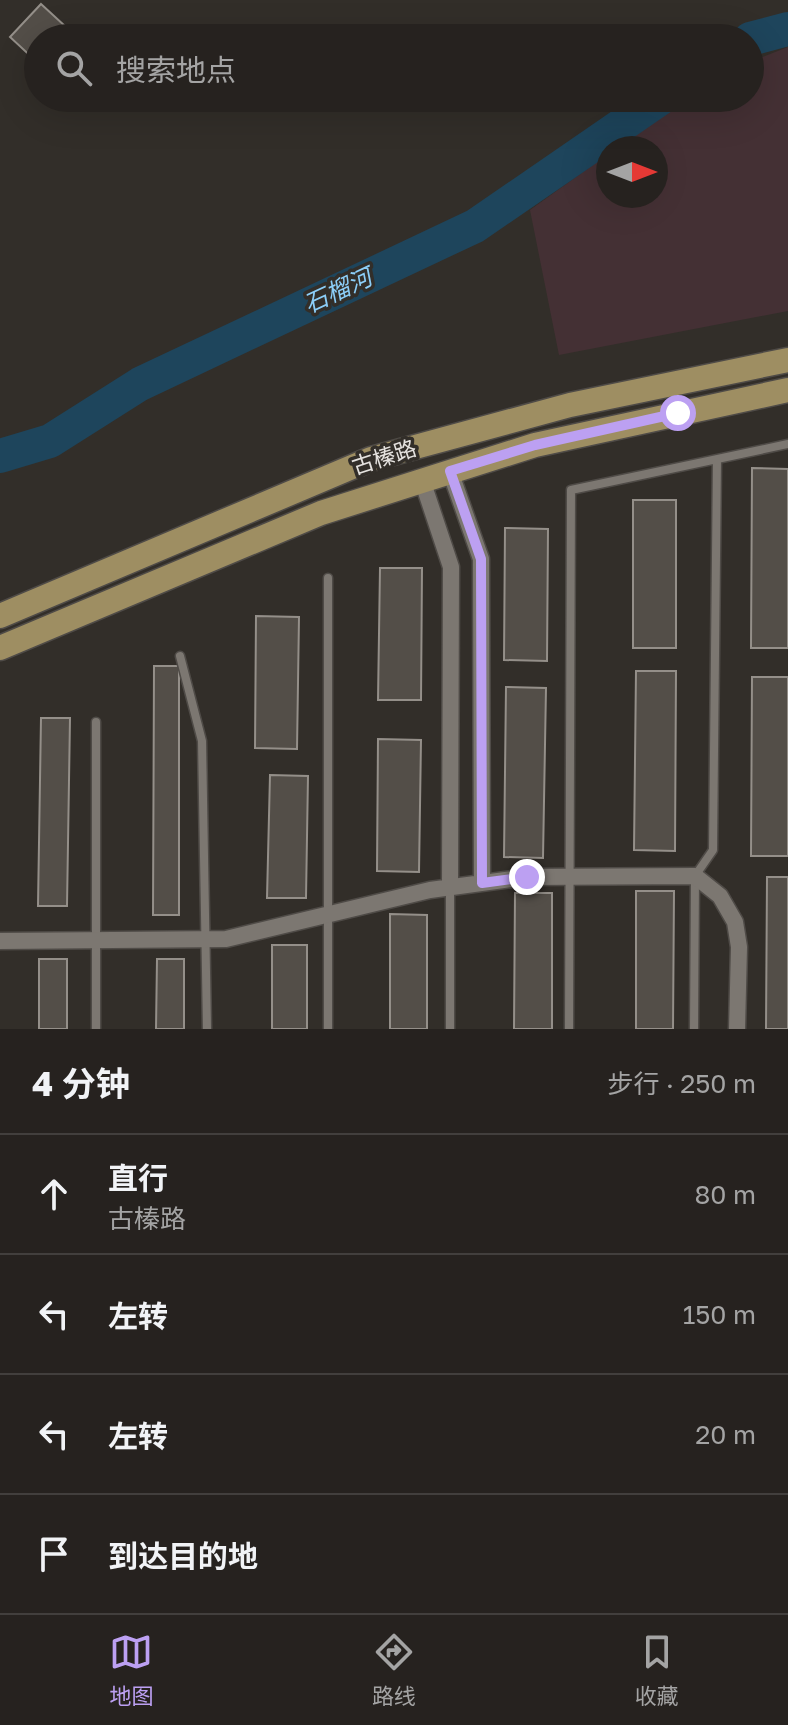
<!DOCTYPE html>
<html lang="zh">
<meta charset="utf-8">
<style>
:root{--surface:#26221f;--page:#2e2a28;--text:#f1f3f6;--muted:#a4a4a4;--line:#423f3d;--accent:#bca0f2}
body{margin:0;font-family:"Golos Text","Noto Sans SC",sans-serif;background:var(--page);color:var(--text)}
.compass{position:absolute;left:596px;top:136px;width:72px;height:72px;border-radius:50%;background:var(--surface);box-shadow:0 8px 32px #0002;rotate:90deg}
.stop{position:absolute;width:24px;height:24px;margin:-18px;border:6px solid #bca0f2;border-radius:50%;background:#fff}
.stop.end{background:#bca0f2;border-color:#fff;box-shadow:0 2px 8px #0008}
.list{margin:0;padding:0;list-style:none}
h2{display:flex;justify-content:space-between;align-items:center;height:104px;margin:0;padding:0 32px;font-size:34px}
h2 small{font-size:26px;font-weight:400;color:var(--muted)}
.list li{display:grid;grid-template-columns:52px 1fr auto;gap:24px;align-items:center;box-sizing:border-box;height:120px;padding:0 32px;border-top:2px solid var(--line)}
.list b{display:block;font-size:30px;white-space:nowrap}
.list p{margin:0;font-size:26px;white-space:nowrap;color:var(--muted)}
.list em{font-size:26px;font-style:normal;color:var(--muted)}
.icon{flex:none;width:44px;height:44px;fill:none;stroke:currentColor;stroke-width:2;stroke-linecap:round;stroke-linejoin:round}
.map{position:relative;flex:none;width:788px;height:1029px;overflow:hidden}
.search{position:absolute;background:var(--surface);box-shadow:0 8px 32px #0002;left:24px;right:24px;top:24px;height:88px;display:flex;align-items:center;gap:20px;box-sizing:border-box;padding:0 28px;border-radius:44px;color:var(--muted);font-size:30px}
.sheet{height:584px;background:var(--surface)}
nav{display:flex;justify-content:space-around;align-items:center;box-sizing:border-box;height:112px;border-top:2px solid var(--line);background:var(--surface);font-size:22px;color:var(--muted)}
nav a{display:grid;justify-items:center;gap:4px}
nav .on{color:var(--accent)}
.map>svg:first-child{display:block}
.commercial{fill:#443034}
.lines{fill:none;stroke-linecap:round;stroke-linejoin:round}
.river{stroke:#1e455c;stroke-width:34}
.building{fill:#534e48;stroke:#948f89;stroke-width:2}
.lane-casing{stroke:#4f4b47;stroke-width:11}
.street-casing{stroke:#4f4b47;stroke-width:19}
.primary-casing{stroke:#4f4b47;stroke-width:27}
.lane{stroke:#7c7771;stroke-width:8}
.street{stroke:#7c7771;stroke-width:16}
.primary{stroke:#9e8e62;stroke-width:24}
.route{stroke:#bca0f2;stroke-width:10}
.labels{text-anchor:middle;stroke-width:7;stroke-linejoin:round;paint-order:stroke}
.street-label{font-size:22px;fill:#e5e2df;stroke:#322e29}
.water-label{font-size:24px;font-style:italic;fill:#8ccef8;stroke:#322e29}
</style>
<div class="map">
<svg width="788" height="1029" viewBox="0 0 788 1029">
<rect width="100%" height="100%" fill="#322e29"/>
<!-- commercial -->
<path class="commercial" d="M 788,47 L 788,311 L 559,355 L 530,210 L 608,154 L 608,196 L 656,196 L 656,148 L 617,148 L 687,98 L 750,98 L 750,62 Z"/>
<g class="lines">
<!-- river -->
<path class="river" d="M 750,39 L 788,29
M 0,456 L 50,441 L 140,384 L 475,226 L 661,98"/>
</g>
<!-- building -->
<path class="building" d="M 41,4 L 78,38 L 38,38 L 38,63 L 10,37 Z
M 752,468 L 788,469 L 788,648 L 751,648 Z
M 633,500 L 676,500 L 676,648 L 633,648 Z
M 505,528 L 548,529 L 547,661 L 504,660 Z
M 380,568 L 422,568 L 421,700 L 378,700 Z
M 256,616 L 299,617 L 297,749 L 255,748 Z
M 154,666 L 179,666 L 179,915 L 153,915 Z
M 636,671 L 676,671 L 675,851 L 634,850 Z
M 752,677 L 788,677 L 788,856 L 751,856 Z
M 506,687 L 546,688 L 543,858 L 504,857 Z
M 41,718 L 70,718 L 67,906 L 38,906 Z
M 378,739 L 421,740 L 419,872 L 377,871 Z
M 270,775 L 308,776 L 306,898 L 267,898 Z
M 767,877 L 788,877 L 788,1029 L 766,1029 Z
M 636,891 L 674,891 L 673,1029 L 636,1029 Z
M 515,893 L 552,893 L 552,1029 L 514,1029 Z
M 390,914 L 427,915 L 427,1029 L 390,1029 Z
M 272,945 L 307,945 L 307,1029 L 272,1029 Z
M 39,959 L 67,959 L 67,1029 L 39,1029 Z
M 157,959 L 184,959 L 184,1029 L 156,1029 Z"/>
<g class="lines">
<defs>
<path id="lane" d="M 180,656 L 202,741 L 207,1029
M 96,722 L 96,1029
M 328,1029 L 328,578
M 450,1029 L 450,887
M 569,1029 L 571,490 L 788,444
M 694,1029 L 695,876 L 713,850 L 717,459"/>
<path id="street" d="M 450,471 L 481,559 L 482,883
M 422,480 L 451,567 L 450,887
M 0,941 L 226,939 L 430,890 L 527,877 L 695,876 L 720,896 L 735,922 L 739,947 L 737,1029"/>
<path id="primary" d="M 0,616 L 371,459 L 570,405 L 788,360
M 0,648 L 321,513 L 535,445 L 788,390"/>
</defs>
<!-- lane casing -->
<use href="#lane" class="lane-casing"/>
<!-- street casing -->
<use href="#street" class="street-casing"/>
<!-- primary casing -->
<use href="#primary" class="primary-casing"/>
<!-- lane -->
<use href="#lane" class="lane"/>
<!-- street -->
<use href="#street" class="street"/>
<!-- primary -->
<use href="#primary" class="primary"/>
</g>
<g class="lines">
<!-- route -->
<path class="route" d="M 527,877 L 482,883 L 481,559 L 450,471 L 535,445 L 678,413"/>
</g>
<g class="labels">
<!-- street labels -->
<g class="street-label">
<text transform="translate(384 457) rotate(-18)" y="8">古榛路</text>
</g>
<!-- water labels -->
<g class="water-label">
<text transform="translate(338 291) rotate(-25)" y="8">石榴河</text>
</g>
</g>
</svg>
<svg class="compass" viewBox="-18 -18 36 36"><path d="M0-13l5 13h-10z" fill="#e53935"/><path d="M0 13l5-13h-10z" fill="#a4a4a4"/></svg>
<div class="stop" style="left:678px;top:413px"></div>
<div class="stop end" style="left:527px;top:877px"></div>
<div class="search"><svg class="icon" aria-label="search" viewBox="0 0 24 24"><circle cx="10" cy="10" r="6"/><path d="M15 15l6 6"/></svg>搜索地点</div>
</div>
<section class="sheet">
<h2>4 分钟<small>步行 · 250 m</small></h2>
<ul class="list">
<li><svg class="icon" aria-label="ahead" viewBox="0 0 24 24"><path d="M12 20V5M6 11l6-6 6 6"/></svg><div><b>直行</b><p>古榛路</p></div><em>80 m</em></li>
<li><svg class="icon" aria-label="left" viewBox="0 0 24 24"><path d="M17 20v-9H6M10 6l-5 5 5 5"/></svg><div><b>左转</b></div><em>150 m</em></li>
<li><svg class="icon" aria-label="left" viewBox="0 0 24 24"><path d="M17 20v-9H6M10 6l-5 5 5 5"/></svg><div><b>左转</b></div><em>20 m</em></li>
<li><svg class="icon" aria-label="arrive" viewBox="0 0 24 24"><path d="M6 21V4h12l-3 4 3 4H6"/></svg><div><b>到达目的地</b></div></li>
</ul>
</section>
<nav>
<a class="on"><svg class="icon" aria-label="map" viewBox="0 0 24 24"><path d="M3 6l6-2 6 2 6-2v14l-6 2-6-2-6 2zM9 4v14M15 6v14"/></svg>地图</a>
<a><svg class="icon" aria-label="directions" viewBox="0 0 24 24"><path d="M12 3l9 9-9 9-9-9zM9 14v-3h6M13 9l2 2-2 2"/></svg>路线</a>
<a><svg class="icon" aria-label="saved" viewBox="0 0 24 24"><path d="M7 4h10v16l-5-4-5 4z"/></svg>收藏</a>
</nav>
